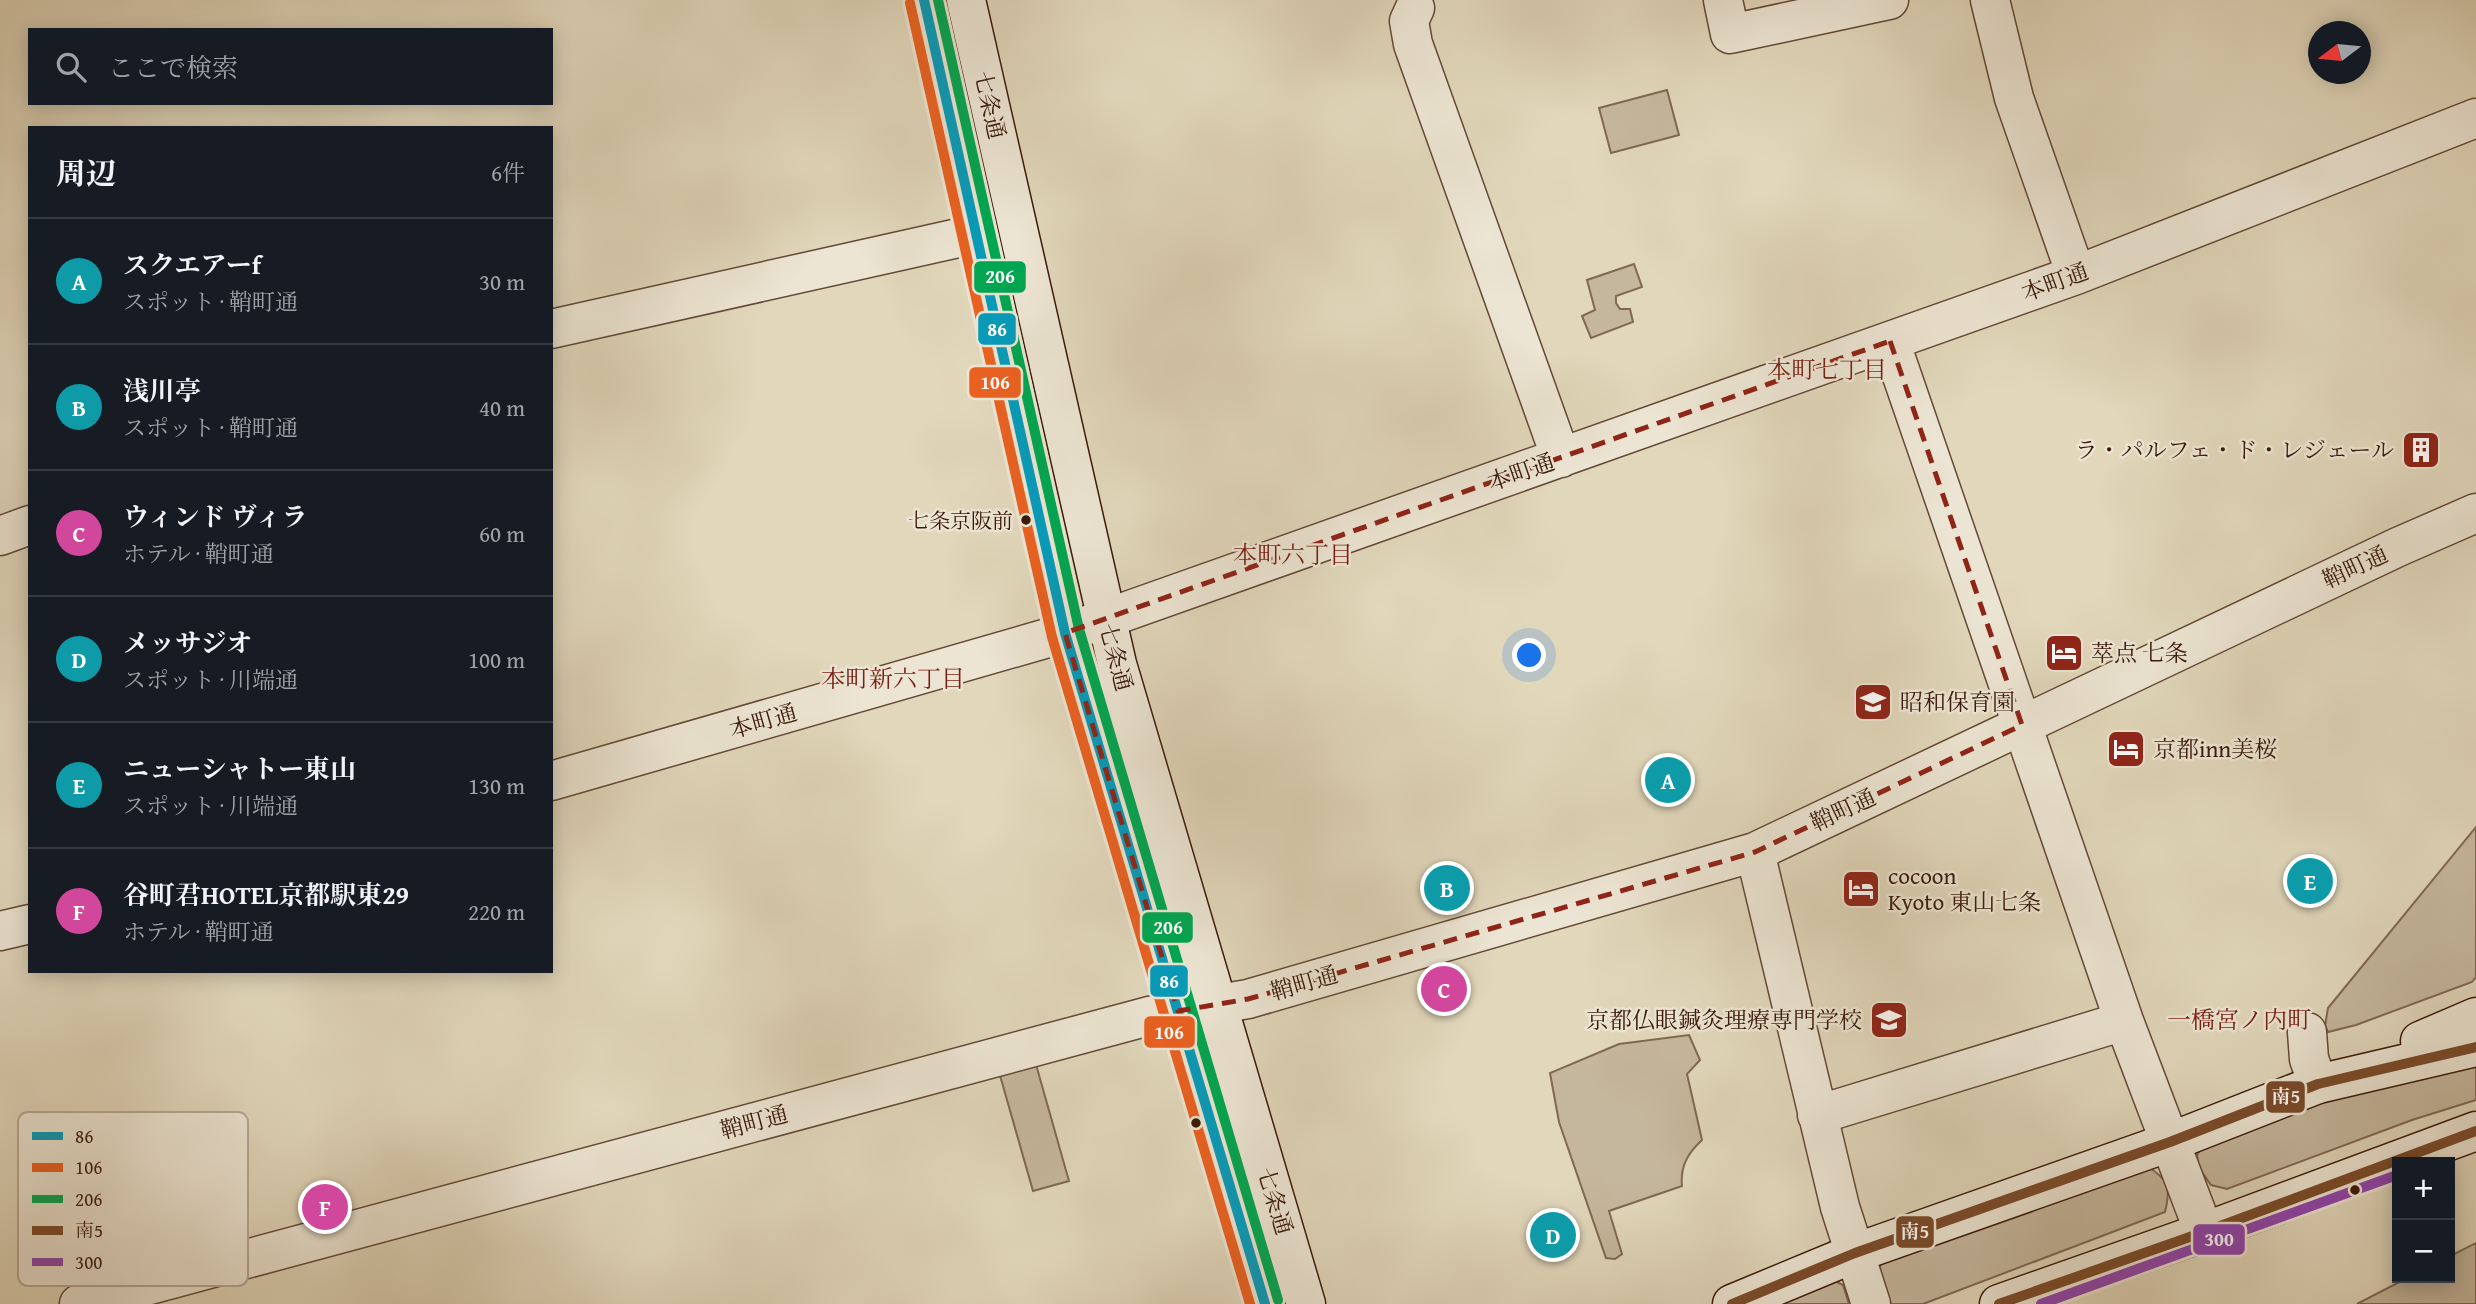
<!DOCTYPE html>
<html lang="ja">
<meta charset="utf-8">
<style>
:root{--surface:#171b24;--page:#20242c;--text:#f1f3f6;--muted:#9ea1a6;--line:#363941;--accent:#c59692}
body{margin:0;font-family:"Gentium Book Plus","Noto Serif JP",serif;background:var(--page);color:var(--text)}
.controls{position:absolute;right:21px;bottom:21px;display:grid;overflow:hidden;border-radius:0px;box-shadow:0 4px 18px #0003}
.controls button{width:63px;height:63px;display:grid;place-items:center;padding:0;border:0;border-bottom:2px solid var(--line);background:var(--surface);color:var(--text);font:35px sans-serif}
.compass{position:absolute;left:2308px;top:21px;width:63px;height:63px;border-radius:50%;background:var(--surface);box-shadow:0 4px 18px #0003;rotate:254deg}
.you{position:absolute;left:1530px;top:656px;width:24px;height:24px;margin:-18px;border:5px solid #fff;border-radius:50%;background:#1a73e8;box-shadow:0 0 0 10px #1a73e833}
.badge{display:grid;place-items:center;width:46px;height:46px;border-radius:50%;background:var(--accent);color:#fff;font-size:23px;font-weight:700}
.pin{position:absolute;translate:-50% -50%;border:4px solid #fff;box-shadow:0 2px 7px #0006}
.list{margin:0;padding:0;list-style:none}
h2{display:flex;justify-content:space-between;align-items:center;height:91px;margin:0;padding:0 28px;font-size:30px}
h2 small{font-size:23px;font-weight:400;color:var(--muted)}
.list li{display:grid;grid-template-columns:46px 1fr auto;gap:21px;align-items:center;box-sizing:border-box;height:126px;padding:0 28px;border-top:2px solid var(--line)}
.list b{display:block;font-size:26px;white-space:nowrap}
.list p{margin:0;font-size:23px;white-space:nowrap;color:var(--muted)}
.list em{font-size:23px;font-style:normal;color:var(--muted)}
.icon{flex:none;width:38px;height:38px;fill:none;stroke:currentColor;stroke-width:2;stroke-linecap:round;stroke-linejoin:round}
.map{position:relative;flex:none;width:2476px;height:1304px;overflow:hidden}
.search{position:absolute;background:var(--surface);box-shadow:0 4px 18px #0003;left:28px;top:28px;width:525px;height:77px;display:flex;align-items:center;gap:18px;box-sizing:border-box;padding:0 24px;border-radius:0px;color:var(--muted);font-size:26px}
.panel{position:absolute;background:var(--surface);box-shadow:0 4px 18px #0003;left:28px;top:126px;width:525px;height:847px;border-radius:0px}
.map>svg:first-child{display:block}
.green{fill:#c5b79d;stroke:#806853;stroke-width:2}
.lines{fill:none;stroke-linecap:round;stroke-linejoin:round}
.street-casing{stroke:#644836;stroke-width:41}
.secondary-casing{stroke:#3a1909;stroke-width:41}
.street{stroke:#ece5d3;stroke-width:38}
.secondary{stroke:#ece5d3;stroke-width:38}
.bus-1-casing{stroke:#ece5d3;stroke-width:16}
.bus-2-casing{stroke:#ece5d3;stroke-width:16}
.bus-3-casing{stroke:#ece5d3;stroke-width:16}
.bus-4-casing{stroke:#ece5d3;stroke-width:16}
.bus-5-casing{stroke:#ece5d3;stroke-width:16}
.bus-1{stroke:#069bba;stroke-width:10}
.bus-2{stroke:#e96121;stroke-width:10}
.bus-3{stroke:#00a651;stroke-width:10}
.bus-4{stroke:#7a4b2a;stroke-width:10}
.bus-5{stroke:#8e44ad;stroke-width:10}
.marked{fill:none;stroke:#8f2418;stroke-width:5;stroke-dasharray:14 9;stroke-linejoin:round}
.bus-dot{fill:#3a1909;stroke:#ece5d3;stroke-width:2.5}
.labels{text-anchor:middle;stroke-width:5;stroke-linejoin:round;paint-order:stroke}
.bus-label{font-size:21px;fill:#3a1909;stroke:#ece5d3;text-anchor:end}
.street-label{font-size:23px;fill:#3a1909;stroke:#ece5d3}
.poi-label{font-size:23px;fill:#3a1909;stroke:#ece5d3;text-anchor:start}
.neighbourhood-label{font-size:24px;fill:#7a1f14;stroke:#ece5d3}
.key{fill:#ece5d3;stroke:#b7a896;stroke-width:2}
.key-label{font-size:19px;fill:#3a1909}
.line-badge{stroke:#ece5d3;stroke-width:2.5}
.badge-label{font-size:19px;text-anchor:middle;font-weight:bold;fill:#fff}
</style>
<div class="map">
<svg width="2476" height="1304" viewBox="0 0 2476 1304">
<rect width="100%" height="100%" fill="#e1d7bb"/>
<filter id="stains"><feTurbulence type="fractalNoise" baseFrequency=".00286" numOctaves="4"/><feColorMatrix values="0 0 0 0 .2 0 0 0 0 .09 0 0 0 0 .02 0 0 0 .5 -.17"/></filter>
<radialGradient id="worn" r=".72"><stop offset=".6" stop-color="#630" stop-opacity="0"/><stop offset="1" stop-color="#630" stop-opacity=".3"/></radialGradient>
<!-- green -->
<path class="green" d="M 1667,90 L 1679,135 L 1611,153 L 1599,108 Z
M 1634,264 L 1642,287 L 1616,296 L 1616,303 L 1620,309 L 1630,309 L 1633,322 L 1591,338 L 1582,316 L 1595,310 L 1587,280 Z
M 2476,827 L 2476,977 L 2472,982 L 2356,1025 L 2328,1032 L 2325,1026 L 2328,1008 Z
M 1689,1035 L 1700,1060 L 1687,1074 L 1702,1140 C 1688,1153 1680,1166 1682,1186 L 1609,1211 L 1622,1254 L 1615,1259 L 1606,1258 L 1559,1122 L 1550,1073 L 1619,1044 Z
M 1035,1061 L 1069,1181 L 1033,1191 L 999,1072 Z
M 2476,1061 L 2476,1100 L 2412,1120 L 2227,1189 L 2211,1185 L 2199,1168 L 2197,1155 L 2204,1145 L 2345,1093 Z
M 2147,1166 C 2169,1180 2171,1187 2165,1212 L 1923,1304 L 1891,1304 L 1886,1302 L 1878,1268 L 1886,1259 Z
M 2476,1243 L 2476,1304 L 2357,1304 L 2407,1278 L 2450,1278 L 2450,1256 Z
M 1829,1278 L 1843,1285 L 1849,1304 L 1762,1304 Z"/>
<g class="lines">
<defs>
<path id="street" d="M 1723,0 L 1730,34 L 1889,0
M 1990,0 L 2014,98 L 2076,275
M 1415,8 L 1409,21 L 1413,44 L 1561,458
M 551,329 L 976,234
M 1890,341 L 2124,1021 L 2204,1232
M 0,536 L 30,525
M 551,781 L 1065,633 L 2076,275 L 2476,118
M 1755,852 L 1840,1207 L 1871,1304
M 0,931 L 30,924
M 2307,1032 L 2309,1059 L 2318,1084
M 1817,1115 L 2124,1021
M 79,1304 L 1149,1016 L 1248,999 L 1755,852 L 2398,547 L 2476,513"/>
<path id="secondary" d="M 924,0 L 1065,633 L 1265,1304
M 966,0 L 1117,664 L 1306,1304
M 2420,1041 L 2476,1017
M 1732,1304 L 1855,1253 L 2170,1142 L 2318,1084 L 2476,1047
M 1999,1304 L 2204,1232 L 2476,1131"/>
</defs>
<!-- street casing -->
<use href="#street" class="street-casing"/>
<!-- secondary casing -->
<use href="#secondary" class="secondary-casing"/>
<!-- street -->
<use href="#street" class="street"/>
<!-- secondary -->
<use href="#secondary" class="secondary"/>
<defs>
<path id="bus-1" d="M 924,0 L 1065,633 L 1265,1304"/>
<path id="bus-2" d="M 910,3 L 1052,637 L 1250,1304"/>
<path id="bus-3" d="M 938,0 L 1079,629 L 1278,1300"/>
<path id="bus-4" d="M 1732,1304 L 1855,1253 L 2170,1142 L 2318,1084 L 2476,1047
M 1999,1304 L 2204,1232 L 2476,1131"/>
<path id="bus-5" d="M 2041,1304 L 2397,1175"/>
</defs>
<!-- bus-1 casing -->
<use href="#bus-1" class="bus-1-casing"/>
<!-- bus-2 casing -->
<use href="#bus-2" class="bus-2-casing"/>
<!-- bus-3 casing -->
<use href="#bus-3" class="bus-3-casing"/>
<!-- bus-4 casing -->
<use href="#bus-4" class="bus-4-casing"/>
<!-- bus-5 casing -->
<use href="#bus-5" class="bus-5-casing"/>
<!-- bus-1 -->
<use href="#bus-1" class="bus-1"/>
<!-- bus-2 -->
<use href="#bus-2" class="bus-2"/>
<!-- bus-3 -->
<use href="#bus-3" class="bus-3"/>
<!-- bus-4 -->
<use href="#bus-4" class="bus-4"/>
<!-- bus-5 -->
<use href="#bus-5" class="bus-5"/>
</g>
<!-- marked area -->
<path class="marked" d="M 1890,341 L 2022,725 L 1755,852 L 1248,999 L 1178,1011 L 1065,633 Z"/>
<!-- icons -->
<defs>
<symbol id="building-square" viewBox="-11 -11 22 22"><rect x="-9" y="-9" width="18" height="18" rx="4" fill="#8f2418" stroke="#ece5d3"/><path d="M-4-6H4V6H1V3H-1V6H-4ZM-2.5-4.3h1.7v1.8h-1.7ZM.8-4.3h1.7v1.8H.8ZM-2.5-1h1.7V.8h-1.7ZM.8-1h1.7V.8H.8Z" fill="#fff"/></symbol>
<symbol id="hotel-square" viewBox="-11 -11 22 22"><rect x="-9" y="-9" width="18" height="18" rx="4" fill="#8f2418" stroke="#ece5d3"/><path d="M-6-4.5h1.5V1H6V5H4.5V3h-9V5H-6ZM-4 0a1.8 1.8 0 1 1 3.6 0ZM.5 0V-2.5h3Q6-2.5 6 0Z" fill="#fff"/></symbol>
<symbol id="school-square" viewBox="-11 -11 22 22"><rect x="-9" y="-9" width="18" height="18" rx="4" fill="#8f2418" stroke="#ece5d3"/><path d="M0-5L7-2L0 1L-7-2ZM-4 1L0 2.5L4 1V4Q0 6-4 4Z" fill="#fff"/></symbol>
<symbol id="university-square" viewBox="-11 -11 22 22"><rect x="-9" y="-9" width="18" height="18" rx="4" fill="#8f2418" stroke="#ece5d3"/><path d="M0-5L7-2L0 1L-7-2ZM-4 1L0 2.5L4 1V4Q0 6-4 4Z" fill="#fff"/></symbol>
</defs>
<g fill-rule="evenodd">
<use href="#building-square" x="2399" y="428" width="44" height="44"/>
<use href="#hotel-square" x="2042" y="631" width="44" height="44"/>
<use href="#school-square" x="1851" y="680" width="44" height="44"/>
<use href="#hotel-square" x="2104" y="727" width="44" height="44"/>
<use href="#hotel-square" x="1839" y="867" width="44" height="44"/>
<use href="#university-square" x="1867" y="998" width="44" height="44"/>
</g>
<!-- markers -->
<g class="bus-dot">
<circle cx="1026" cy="520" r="6"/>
<circle cx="1196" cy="1123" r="6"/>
<circle cx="2355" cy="1190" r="6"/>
</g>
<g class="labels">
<!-- bus labels -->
<g class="bus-label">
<text x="1013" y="528">七条京阪前</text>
</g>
<!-- street labels -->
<g class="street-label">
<text transform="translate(990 105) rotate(77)" y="8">七条通</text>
<text transform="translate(2055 282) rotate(-20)" y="8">本町通</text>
<text transform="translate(1521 472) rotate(-19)" y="8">本町通</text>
<text transform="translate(2355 567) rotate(-25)" y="8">鞘町通</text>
<text transform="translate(1116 657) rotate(75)" y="8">七条通</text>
<text transform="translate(763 721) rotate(-16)" y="8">本町通</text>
<text transform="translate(1843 810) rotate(-25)" y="8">鞘町通</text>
<text transform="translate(1304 983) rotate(-16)" y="8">鞘町通</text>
<text transform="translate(754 1122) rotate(-15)" y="8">鞘町通</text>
<text transform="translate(1275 1201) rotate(73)" y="8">七条通</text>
</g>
<!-- poi labels -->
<g class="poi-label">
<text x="2394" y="458" text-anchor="end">ラ・パルフェ・ド・レジェール</text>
<text x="2091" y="661">萃点 七条</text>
<text x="1900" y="710">昭和保育園</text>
<text x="2153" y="757">京都inn美桜</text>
<text x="1888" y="884">cocoon<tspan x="1888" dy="26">Kyoto 東山七条</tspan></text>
<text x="1862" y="1028" text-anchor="end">京都仏眼鍼灸理療専門学校</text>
</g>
<!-- neighbourhood labels -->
<g class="neighbourhood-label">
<text x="1827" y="378">本町七丁目</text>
<text x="1293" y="563">本町六丁目</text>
<text x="893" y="687">本町新六丁目</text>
<text x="2239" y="1028">一橋宮ノ内町</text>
</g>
</g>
<!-- legend -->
<rect x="18" y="1112" width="230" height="174" rx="10" class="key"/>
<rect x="32" y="1132" width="31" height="8" fill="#069bba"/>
<rect x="32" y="1163" width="31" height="9" fill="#e96121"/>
<rect x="32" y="1195" width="31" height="8" fill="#00a651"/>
<rect x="32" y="1226" width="31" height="9" fill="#7a4b2a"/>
<rect x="32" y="1258" width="31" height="8" fill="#8e44ad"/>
<g class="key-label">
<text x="75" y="1143">86</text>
<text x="75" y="1174">106</text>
<text x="75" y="1206">206</text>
<text x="75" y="1237">南5</text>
<text x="75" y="1269">300</text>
</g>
<g class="line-badge">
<rect x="973" y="260" width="54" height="34" rx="7" fill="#00a651"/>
<rect x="977" y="312" width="40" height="34" rx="7" fill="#069bba"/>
<rect x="968" y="366" width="54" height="33" rx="7" fill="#e96121"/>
<rect x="1141" y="911" width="53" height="33" rx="7" fill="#00a651"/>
<rect x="1149" y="964" width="40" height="34" rx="7" fill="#069bba"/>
<rect x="1143" y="1015" width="53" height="34" rx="7" fill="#e96121"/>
<rect x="2265" y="1080" width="41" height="34" rx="7" fill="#7a4b2a"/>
<rect x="1895" y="1215" width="40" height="34" rx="7" fill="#7a4b2a"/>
<rect x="2192" y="1223" width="54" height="33" rx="7" fill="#8e44ad"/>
</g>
<g class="badge-label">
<text x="1000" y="283">206</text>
<text x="997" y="336">86</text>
<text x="995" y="389">106</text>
<text x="1168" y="934">206</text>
<text x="1169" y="988">86</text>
<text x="1169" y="1039">106</text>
<text x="2286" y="1103">南5</text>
<text x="1915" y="1238">南5</text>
<text x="2219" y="1246">300</text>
</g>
<rect width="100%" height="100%" filter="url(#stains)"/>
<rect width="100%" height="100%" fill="url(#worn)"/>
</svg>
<div class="controls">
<button>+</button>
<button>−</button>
</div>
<svg class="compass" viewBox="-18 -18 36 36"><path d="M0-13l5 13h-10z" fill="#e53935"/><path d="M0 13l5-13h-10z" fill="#9ea1a6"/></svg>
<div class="you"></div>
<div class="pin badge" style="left:1668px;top:780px;background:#0f9aa8">A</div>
<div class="pin badge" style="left:1447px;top:888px;background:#0f9aa8">B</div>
<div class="pin badge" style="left:1444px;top:989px;background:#d1479c">C</div>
<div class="pin badge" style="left:1553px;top:1235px;background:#0f9aa8">D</div>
<div class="pin badge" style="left:2310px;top:881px;background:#0f9aa8">E</div>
<div class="pin badge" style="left:325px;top:1207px;background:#d1479c">F</div>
<div class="search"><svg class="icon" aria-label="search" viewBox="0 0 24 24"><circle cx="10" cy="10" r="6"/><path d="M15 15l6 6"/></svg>ここで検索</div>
<section class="panel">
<h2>周辺<small>6件</small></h2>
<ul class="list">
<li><span class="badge" style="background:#0f9aa8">A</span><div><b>スクエアーf</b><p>スポット · 鞘町通</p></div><em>30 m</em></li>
<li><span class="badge" style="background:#0f9aa8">B</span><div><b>浅川亭</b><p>スポット · 鞘町通</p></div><em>40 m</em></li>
<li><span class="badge" style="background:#d1479c">C</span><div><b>ウィンド ヴィラ</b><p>ホテル · 鞘町通</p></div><em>60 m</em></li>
<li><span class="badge" style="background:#0f9aa8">D</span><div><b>メッサジオ</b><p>スポット · 川端通</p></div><em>100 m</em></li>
<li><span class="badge" style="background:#0f9aa8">E</span><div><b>ニューシャトー東山</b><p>スポット · 川端通</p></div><em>130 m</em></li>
<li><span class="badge" style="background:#d1479c">F</span><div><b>谷町君HOTEL京都駅東29</b><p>ホテル · 鞘町通</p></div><em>220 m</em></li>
</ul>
</section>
</div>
